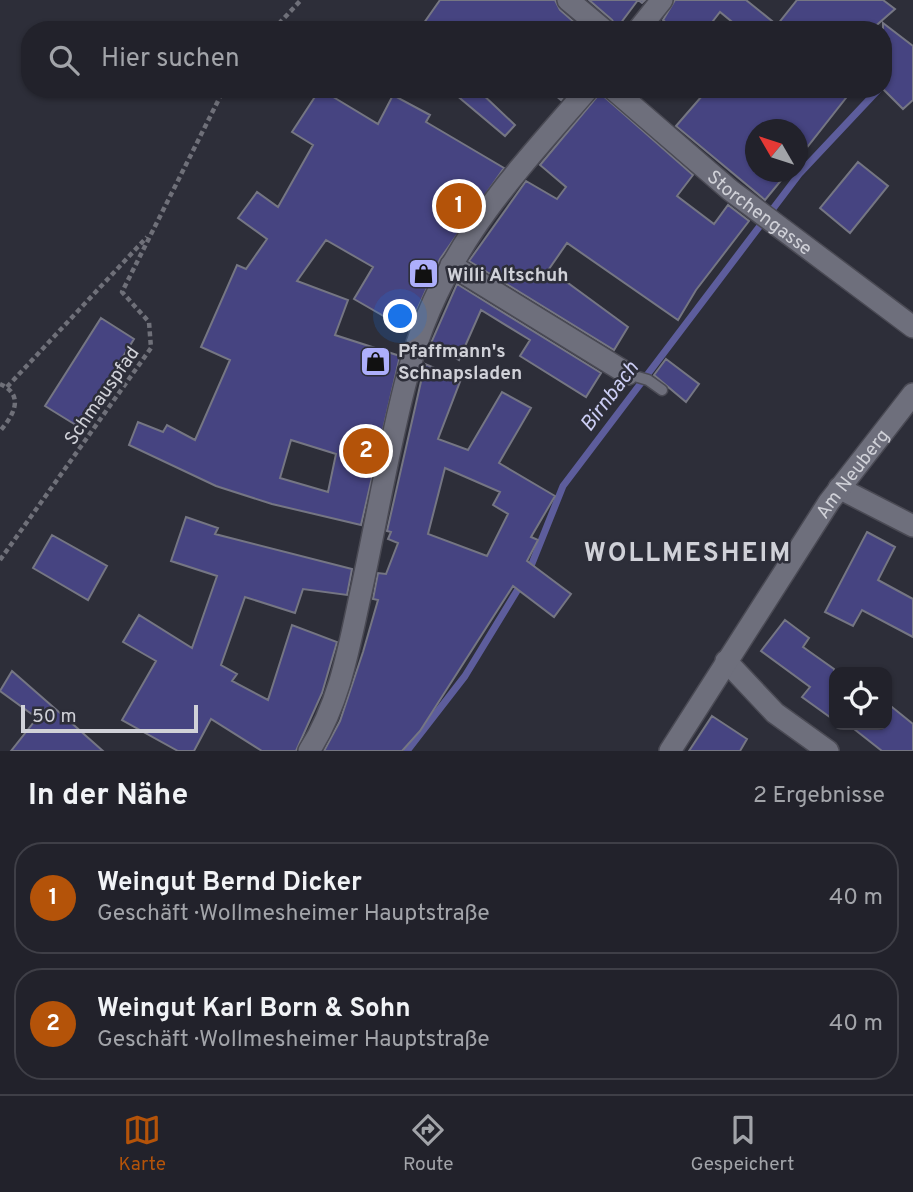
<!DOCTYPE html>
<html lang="de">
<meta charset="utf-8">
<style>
:root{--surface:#22222b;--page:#2e2f37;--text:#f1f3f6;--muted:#a2a4a9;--line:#3f3f47;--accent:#b45309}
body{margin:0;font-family:Overpass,sans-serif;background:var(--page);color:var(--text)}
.controls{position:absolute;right:21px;bottom:21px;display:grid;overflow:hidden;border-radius:14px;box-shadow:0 2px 5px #0004}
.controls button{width:63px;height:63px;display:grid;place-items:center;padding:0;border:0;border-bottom:2px solid var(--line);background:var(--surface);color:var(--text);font:35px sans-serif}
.compass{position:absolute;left:745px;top:119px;width:63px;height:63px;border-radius:50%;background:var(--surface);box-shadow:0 2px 5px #0004;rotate:309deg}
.scale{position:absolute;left:21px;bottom:18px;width:177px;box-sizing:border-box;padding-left:7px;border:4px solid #d0d1d8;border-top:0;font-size:19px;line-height:24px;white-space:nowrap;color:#d0d1d8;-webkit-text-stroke:5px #2d2e39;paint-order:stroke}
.you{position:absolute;left:401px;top:317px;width:24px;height:24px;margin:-18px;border:5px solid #fff;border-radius:50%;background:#1a73e8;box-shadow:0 0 0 10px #1a73e833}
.badge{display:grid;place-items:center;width:46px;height:46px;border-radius:50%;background:var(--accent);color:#fff;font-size:23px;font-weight:700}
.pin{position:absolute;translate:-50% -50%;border:4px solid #fff;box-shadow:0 2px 7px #0006}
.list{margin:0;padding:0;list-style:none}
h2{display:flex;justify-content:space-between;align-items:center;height:91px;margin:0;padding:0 28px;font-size:30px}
h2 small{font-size:23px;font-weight:400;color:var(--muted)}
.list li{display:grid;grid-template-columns:46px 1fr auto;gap:21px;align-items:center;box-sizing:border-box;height:112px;margin:0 14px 14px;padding:0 14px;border:2px solid var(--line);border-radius:28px}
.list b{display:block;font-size:26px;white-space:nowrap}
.list p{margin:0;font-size:23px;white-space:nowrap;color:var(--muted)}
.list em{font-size:23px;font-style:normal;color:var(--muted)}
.icon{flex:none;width:38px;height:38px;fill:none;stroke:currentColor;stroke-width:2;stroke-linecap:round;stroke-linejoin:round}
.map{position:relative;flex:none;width:913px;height:751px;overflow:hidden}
.search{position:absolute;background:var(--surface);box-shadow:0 2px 5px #0004;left:21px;right:21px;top:21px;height:77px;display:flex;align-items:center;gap:18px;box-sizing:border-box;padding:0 24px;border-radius:28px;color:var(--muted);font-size:26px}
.sheet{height:343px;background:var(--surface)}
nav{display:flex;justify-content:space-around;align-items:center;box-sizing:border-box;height:98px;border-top:2px solid var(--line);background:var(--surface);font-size:19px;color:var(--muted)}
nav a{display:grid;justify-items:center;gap:4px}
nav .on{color:var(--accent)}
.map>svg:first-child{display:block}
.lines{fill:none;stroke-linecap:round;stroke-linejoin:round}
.stream{stroke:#5d5d9c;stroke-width:7}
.building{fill:#464481;stroke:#757683;stroke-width:2;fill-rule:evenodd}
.service-casing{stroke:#4a4a54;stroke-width:13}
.minor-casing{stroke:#4a4a54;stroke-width:24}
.path{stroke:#6f7079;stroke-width:4.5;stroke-dasharray:5 3.5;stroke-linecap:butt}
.service{stroke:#6e6f7c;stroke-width:10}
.minor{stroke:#6e6f7c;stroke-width:21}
.labels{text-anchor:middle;stroke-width:5;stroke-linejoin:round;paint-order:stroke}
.street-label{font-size:19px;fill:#d0d1d8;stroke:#2d2e39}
.poi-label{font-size:19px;font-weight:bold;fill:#d0d1d8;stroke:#2d2e39;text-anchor:start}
.water-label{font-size:21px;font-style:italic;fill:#cccef4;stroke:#2d2e39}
.district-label{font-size:26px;font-weight:bold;letter-spacing:2px;fill:#d0d1d8;stroke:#2d2e39}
</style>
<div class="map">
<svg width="913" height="751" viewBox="0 0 913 751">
<rect width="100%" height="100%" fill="#2d2e39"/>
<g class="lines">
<!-- stream -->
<path class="stream" d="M 529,571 L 563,486 L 800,173 L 879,89
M 407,751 L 465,676 L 523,581"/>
</g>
<!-- building -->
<path class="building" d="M 440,0 L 555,0 L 560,10 L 583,30 L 419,30 Z
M 589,0 L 645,0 L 642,3 L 638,0 L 617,28 L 612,20 Z
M 675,0 L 746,0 L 777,25 L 797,0 L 883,0 L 895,9 L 871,30 L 742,30 L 720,12 L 706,30 L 675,30 L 663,20 Z
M 883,23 L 913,46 L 913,100 L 903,109 L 883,89 Z
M 320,89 L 378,124 L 393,95 L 430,115 L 426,122 L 504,168 L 440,259 L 408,330 L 354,299 L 373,267 L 326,240 L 297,281 L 348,300 L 335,335 L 400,356 L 361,525 L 272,504 L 216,486 L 129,445 L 138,422 L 163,432 L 167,425 L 195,440 L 230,360 L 201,347 L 237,265 L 246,269 L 267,239 L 238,218 L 257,192 L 278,207 L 313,145 L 292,132 ZM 291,440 L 336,454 L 328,492 L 280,478 Z
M 449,89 L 477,89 L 515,125 L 505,136 Z
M 548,89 L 570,89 L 561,100 Z
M 708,89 L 853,89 L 797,160 L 797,130 L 755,130 L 755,172 L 788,172 L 765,200 L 676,126 Z
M 600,93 L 693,175 L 677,196 L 714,224 L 728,205 L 749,221 L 696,290 L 678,320 L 567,243 L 549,269 L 628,327 L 614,350 L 469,261 L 526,181 L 557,199 L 566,187 L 540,165 Z
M 858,162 L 888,186 L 850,233 L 820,208 Z
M 457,284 L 601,373 L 586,397 L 520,356 L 530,340 L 481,310 L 459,360 L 431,343 Z
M 101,318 L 134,339 L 79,427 L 45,406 Z
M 666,359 L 699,384 L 686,402 L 654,375 Z
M 425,364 L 461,379 L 438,439 L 468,450 L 502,392 L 531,408 L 499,463 L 555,496 L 531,537 L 538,540 L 527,561 L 571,594 L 554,617 L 513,586 L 420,731 L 402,751 L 324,751 L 340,721 L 363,652 L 378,600 L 373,599 L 378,573 L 386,574 L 398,543 L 388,539 L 391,532 L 387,531 ZM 445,468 L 500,492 L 493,505 L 508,514 L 487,556 L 428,534 Z
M 186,517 L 218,528 L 215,534 L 352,569 L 347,595 L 303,589 L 295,613 L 245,597 L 221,665 L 237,674 L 232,681 L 268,700 L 292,625 L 337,642 L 322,693 L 296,751 L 262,751 L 211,719 L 194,751 L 178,751 L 122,720 L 156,661 L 123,642 L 139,615 L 192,648 L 217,576 L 171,561 Z
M 867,532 L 895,547 L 878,580 L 913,599 L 913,637 L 862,610 L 853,626 L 825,612 Z
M 52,535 L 107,566 L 88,600 L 33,568 Z
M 785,620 L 809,638 L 803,647 L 834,669 L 834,720 L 802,697 L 810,687 L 761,651 Z
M 12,671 L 76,727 L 103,751 L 11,751 L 37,718 L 0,691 Z
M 887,703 L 913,724 L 913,751 L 882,751 L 849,725 L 887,725 Z
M 712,716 L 747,739 L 740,751 L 689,751 Z"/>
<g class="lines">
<defs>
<path id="service" d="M 628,374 L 648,380 L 662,390"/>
<g id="minor">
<path d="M 568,0 L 604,30"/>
<path d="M 638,30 L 662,0"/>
<path id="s1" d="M 613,89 L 730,190 L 913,327"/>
<path d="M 451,265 L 628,374"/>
<path d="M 839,488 L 913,526"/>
<path d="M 726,661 L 775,713 L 828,751"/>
<path d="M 309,751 C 338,706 348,653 359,601 C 376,525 388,448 408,373 C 440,252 509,180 588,89"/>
<path id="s2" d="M 670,751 L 829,502 L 913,394"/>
</g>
</defs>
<!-- service casing -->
<use href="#service" class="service-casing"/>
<!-- minor casing -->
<use href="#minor" class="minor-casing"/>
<!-- path -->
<path class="path" d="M 273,30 L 301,0
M 0,384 C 25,395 14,415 0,431
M 7,387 L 147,237
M 0,560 L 151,348 L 149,322 L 122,292 L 224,89"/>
<!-- service -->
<use href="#service" class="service"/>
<!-- minor -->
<use href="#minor" class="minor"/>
</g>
<!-- icons -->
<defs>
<symbol id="shop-square" viewBox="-11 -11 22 22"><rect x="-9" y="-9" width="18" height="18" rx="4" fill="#adaffb" stroke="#2d2e39"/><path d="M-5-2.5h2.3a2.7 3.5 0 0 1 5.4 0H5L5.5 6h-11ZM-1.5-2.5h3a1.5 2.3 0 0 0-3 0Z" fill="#111"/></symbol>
</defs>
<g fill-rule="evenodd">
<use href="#shop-square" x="406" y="256" width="35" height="35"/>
<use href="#shop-square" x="358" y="344" width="35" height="35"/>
</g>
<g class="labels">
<!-- street labels -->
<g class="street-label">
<text dy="7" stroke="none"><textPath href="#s1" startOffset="192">Storchengasse</textPath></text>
<text transform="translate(101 395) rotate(-55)" y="7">Schmauspfad</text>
<text dy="7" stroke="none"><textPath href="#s2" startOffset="332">Am Neuberg</textPath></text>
</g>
<!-- poi labels -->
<g class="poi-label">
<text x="447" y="281">Willi Altschuh</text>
<text x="398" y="357">Pfaffmann's<tspan x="398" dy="22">Schnapsladen</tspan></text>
</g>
<!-- water labels -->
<g class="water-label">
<text transform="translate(609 396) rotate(-53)" y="7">Birnbach</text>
</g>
<!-- district labels -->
<g class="district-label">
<text x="688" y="561">WOLLMESHEIM</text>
</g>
</g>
</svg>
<div class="controls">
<button><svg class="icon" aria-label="locate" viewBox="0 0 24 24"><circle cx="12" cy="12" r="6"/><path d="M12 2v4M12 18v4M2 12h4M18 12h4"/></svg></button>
</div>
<svg class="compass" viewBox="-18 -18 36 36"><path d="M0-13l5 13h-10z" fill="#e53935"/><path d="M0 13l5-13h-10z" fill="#a2a4a9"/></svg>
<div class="scale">50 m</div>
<div class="you"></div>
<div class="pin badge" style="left:459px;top:206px">1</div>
<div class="pin badge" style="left:366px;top:451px">2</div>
<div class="search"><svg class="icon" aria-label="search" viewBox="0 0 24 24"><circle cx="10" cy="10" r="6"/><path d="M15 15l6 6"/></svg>Hier suchen</div>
</div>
<section class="sheet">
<h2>In der Nähe<small>2 Ergebnisse</small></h2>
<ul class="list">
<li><span class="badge">1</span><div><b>Weingut Bernd Dicker</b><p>Geschäft · Wollmesheimer Hauptstraße</p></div><em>40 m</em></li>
<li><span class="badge">2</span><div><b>Weingut Karl Born &amp; Sohn</b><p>Geschäft · Wollmesheimer Hauptstraße</p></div><em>40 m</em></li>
</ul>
</section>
<nav>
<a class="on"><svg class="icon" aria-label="map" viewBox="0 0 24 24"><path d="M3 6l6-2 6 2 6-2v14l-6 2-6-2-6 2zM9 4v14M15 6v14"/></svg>Karte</a>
<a><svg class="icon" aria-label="directions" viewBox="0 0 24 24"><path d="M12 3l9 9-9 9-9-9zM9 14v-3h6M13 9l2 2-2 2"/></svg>Route</a>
<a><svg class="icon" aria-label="saved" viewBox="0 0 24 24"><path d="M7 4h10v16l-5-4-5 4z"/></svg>Gespeichert</a>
</nav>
